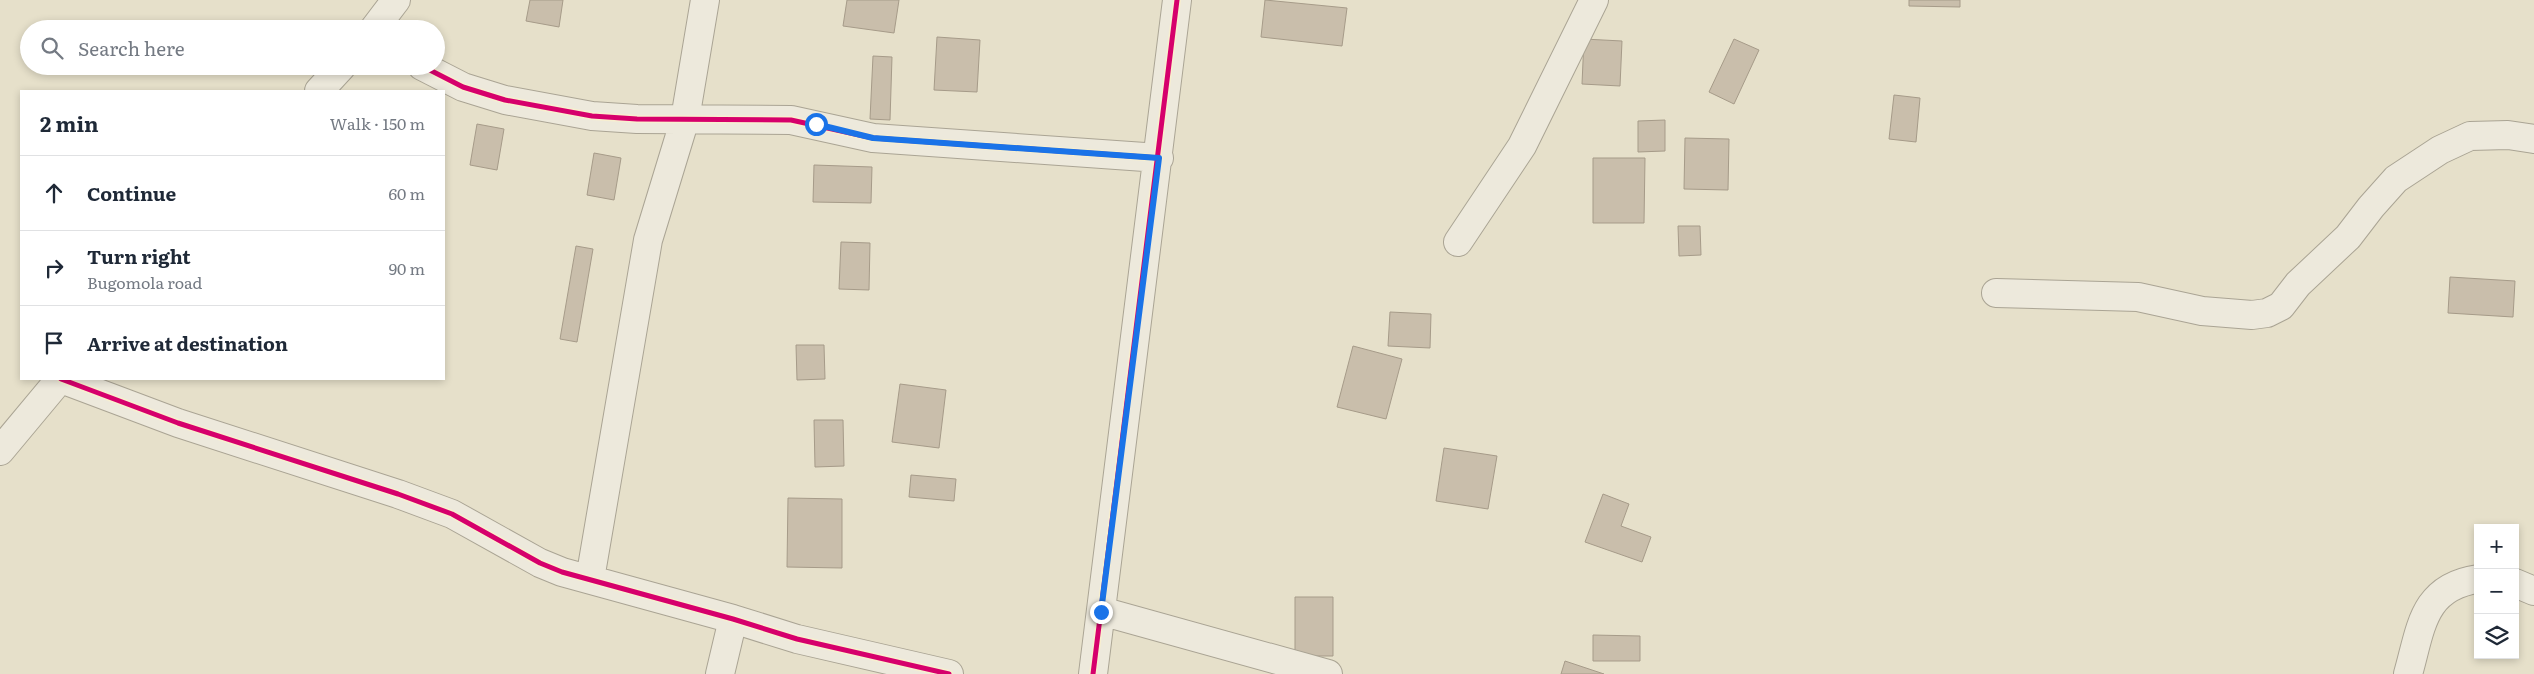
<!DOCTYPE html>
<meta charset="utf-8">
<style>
:root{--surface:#fff;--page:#f6f6f7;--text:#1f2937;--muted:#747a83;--line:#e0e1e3}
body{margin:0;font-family:Literata,serif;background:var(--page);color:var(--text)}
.controls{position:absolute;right:15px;bottom:15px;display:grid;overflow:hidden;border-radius:0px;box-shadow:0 2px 8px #0003}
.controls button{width:45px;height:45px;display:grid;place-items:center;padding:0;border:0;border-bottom:1px solid var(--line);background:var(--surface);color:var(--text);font:25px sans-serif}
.stop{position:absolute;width:15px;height:15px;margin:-11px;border:4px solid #1a73e8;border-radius:50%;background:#fff}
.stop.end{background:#1a73e8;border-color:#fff;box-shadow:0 1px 5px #0008}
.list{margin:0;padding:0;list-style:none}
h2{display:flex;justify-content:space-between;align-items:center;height:65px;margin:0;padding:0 20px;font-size:21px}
h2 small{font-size:16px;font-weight:400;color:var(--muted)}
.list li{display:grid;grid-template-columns:32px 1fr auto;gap:15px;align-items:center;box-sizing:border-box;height:75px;padding:0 20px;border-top:1px solid var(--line)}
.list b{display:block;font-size:19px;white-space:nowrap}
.list p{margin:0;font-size:16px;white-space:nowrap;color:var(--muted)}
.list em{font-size:16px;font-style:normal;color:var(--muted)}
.icon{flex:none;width:28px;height:28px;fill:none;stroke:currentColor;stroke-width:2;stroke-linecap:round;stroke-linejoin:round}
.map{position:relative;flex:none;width:2534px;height:674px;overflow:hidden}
.search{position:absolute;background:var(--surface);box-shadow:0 2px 8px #0003;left:20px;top:20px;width:425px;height:55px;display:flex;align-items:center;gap:12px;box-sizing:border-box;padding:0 18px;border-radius:28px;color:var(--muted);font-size:19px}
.panel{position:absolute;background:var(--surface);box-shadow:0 2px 8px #0003;left:20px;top:90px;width:425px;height:290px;border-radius:0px}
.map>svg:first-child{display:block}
.building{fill:#c9beab;stroke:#a69b89}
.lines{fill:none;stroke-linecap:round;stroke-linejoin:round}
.minor-casing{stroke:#aaa494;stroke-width:30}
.minor{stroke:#ede9dc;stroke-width:28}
.cycleway-casing{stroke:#f8efcf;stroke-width:8}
.cycleway{stroke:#d6006c;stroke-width:5}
.route{stroke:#1a73e8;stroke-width:6}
</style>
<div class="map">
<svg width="2534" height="674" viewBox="0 0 2534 674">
<rect width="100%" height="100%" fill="#e6e0ca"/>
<!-- building -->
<path class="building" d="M 530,0 L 563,0 L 559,27 L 526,21 Z
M 847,0 L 899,0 L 894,33 L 843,26 Z
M 1265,0 L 1347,8 L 1342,46 L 1261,37 Z
M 1909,0 L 1960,0 L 1960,7 L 1909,6 Z
M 937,37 L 980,40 L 977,92 L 934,90 Z
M 1584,39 L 1622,41 L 1620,86 L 1582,84 Z
M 1734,39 L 1759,50 L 1734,104 L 1709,92 Z
M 873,56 L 892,57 L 890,120 L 870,119 Z
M 1894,95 L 1920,98 L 1916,142 L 1889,139 Z
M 1665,120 L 1665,151 L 1638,152 L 1638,121 Z
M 477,124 L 504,129 L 497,170 L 470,165 Z
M 1685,138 L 1729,139 L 1728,190 L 1684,189 Z
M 594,153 L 621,158 L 614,200 L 587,195 Z
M 1593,158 L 1645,158 L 1644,223 L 1593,223 Z
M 814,165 L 872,167 L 871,203 L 813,202 Z
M 1678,226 L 1700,226 L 1701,255 L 1679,256 Z
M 841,242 L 870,243 L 869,290 L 839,289 Z
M 576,246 L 593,249 L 577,342 L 560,339 Z
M 2450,277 L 2515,281 L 2513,317 L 2448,313 Z
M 1390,312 L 1431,314 L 1430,348 L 1388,346 Z
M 796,345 L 824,345 L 825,379 L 797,380 Z
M 1353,346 L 1402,359 L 1386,419 L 1337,407 Z
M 900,384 L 946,390 L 939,448 L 892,442 Z
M 814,420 L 843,420 L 844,466 L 815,467 Z
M 1444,448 L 1497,456 L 1488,509 L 1436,501 Z
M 911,475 L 956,479 L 954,501 L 909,497 Z
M 1603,494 L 1629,504 L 1621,526 L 1651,537 L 1642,562 L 1585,542 Z
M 788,498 L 842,499 L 842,568 L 787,567 Z
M 1295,597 L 1333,597 L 1333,656 L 1295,656 Z
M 1593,635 L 1640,636 L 1640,661 L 1593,661 Z
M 1565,661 L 1604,674 L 1561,674 Z"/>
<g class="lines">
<defs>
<path id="minor" d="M 374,29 L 396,0
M 422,66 L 463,87 L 505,100 L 592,116 L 637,119 L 791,120 L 873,138 L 1159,158
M 319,91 L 342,66
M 1458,242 L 1522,146 L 1594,0
M 1996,293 L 2138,297 L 2202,311 L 2252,315 L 2267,313 L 2281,306 L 2298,284 L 2348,237 L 2371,207 L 2396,179 L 2440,150 L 2470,136 L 2508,135 L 2534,139
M 61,379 L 178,423 L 398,494 L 452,514 L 540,563 L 562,572 L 733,619 L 797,639 L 949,674
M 0,451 L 60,379
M 590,579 L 648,240 L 685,119 L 705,0
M 2515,583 L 2534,591
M 1101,611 L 1328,674
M 720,674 L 733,619
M 1093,674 L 1177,0
M 2408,674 C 2421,629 2422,587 2478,579"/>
</defs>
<!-- minor casing -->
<use href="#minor" class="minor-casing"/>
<!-- minor -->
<use href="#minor" class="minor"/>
<defs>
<path id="cycleway" d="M 422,66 L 463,87 L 505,100 L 592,116 L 637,119 L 791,120 L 873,138 L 1159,158
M 61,379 L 178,423 L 398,494 L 452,514 L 540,563 L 562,572 L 733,619 L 797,639 L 949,674
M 1093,674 L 1177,0"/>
</defs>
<!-- cycleway casing -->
<use href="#cycleway" class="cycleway-casing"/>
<!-- cycleway -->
<use href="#cycleway" class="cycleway"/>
</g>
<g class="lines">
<!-- route -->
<path class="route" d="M 816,124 L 873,138 L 1159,158 L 1101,612"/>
</g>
</svg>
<div class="controls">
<button>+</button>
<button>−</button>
<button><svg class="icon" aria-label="layers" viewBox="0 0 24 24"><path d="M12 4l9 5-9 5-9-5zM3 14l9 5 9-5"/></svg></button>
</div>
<div class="stop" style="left:816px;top:124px"></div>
<div class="stop end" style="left:1101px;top:612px"></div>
<div class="search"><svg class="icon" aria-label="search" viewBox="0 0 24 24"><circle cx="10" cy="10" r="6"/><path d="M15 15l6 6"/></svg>Search here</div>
<section class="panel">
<h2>2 min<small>Walk · 150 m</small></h2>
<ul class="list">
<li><svg class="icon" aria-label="ahead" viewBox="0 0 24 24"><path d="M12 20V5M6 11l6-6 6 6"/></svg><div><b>Continue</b></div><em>60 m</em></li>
<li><svg class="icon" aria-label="right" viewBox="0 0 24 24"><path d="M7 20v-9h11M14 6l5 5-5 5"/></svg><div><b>Turn right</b><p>Bugomola road</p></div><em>90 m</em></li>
<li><svg class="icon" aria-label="arrive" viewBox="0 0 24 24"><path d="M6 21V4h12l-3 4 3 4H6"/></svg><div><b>Arrive at destination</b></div></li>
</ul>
</section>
</div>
